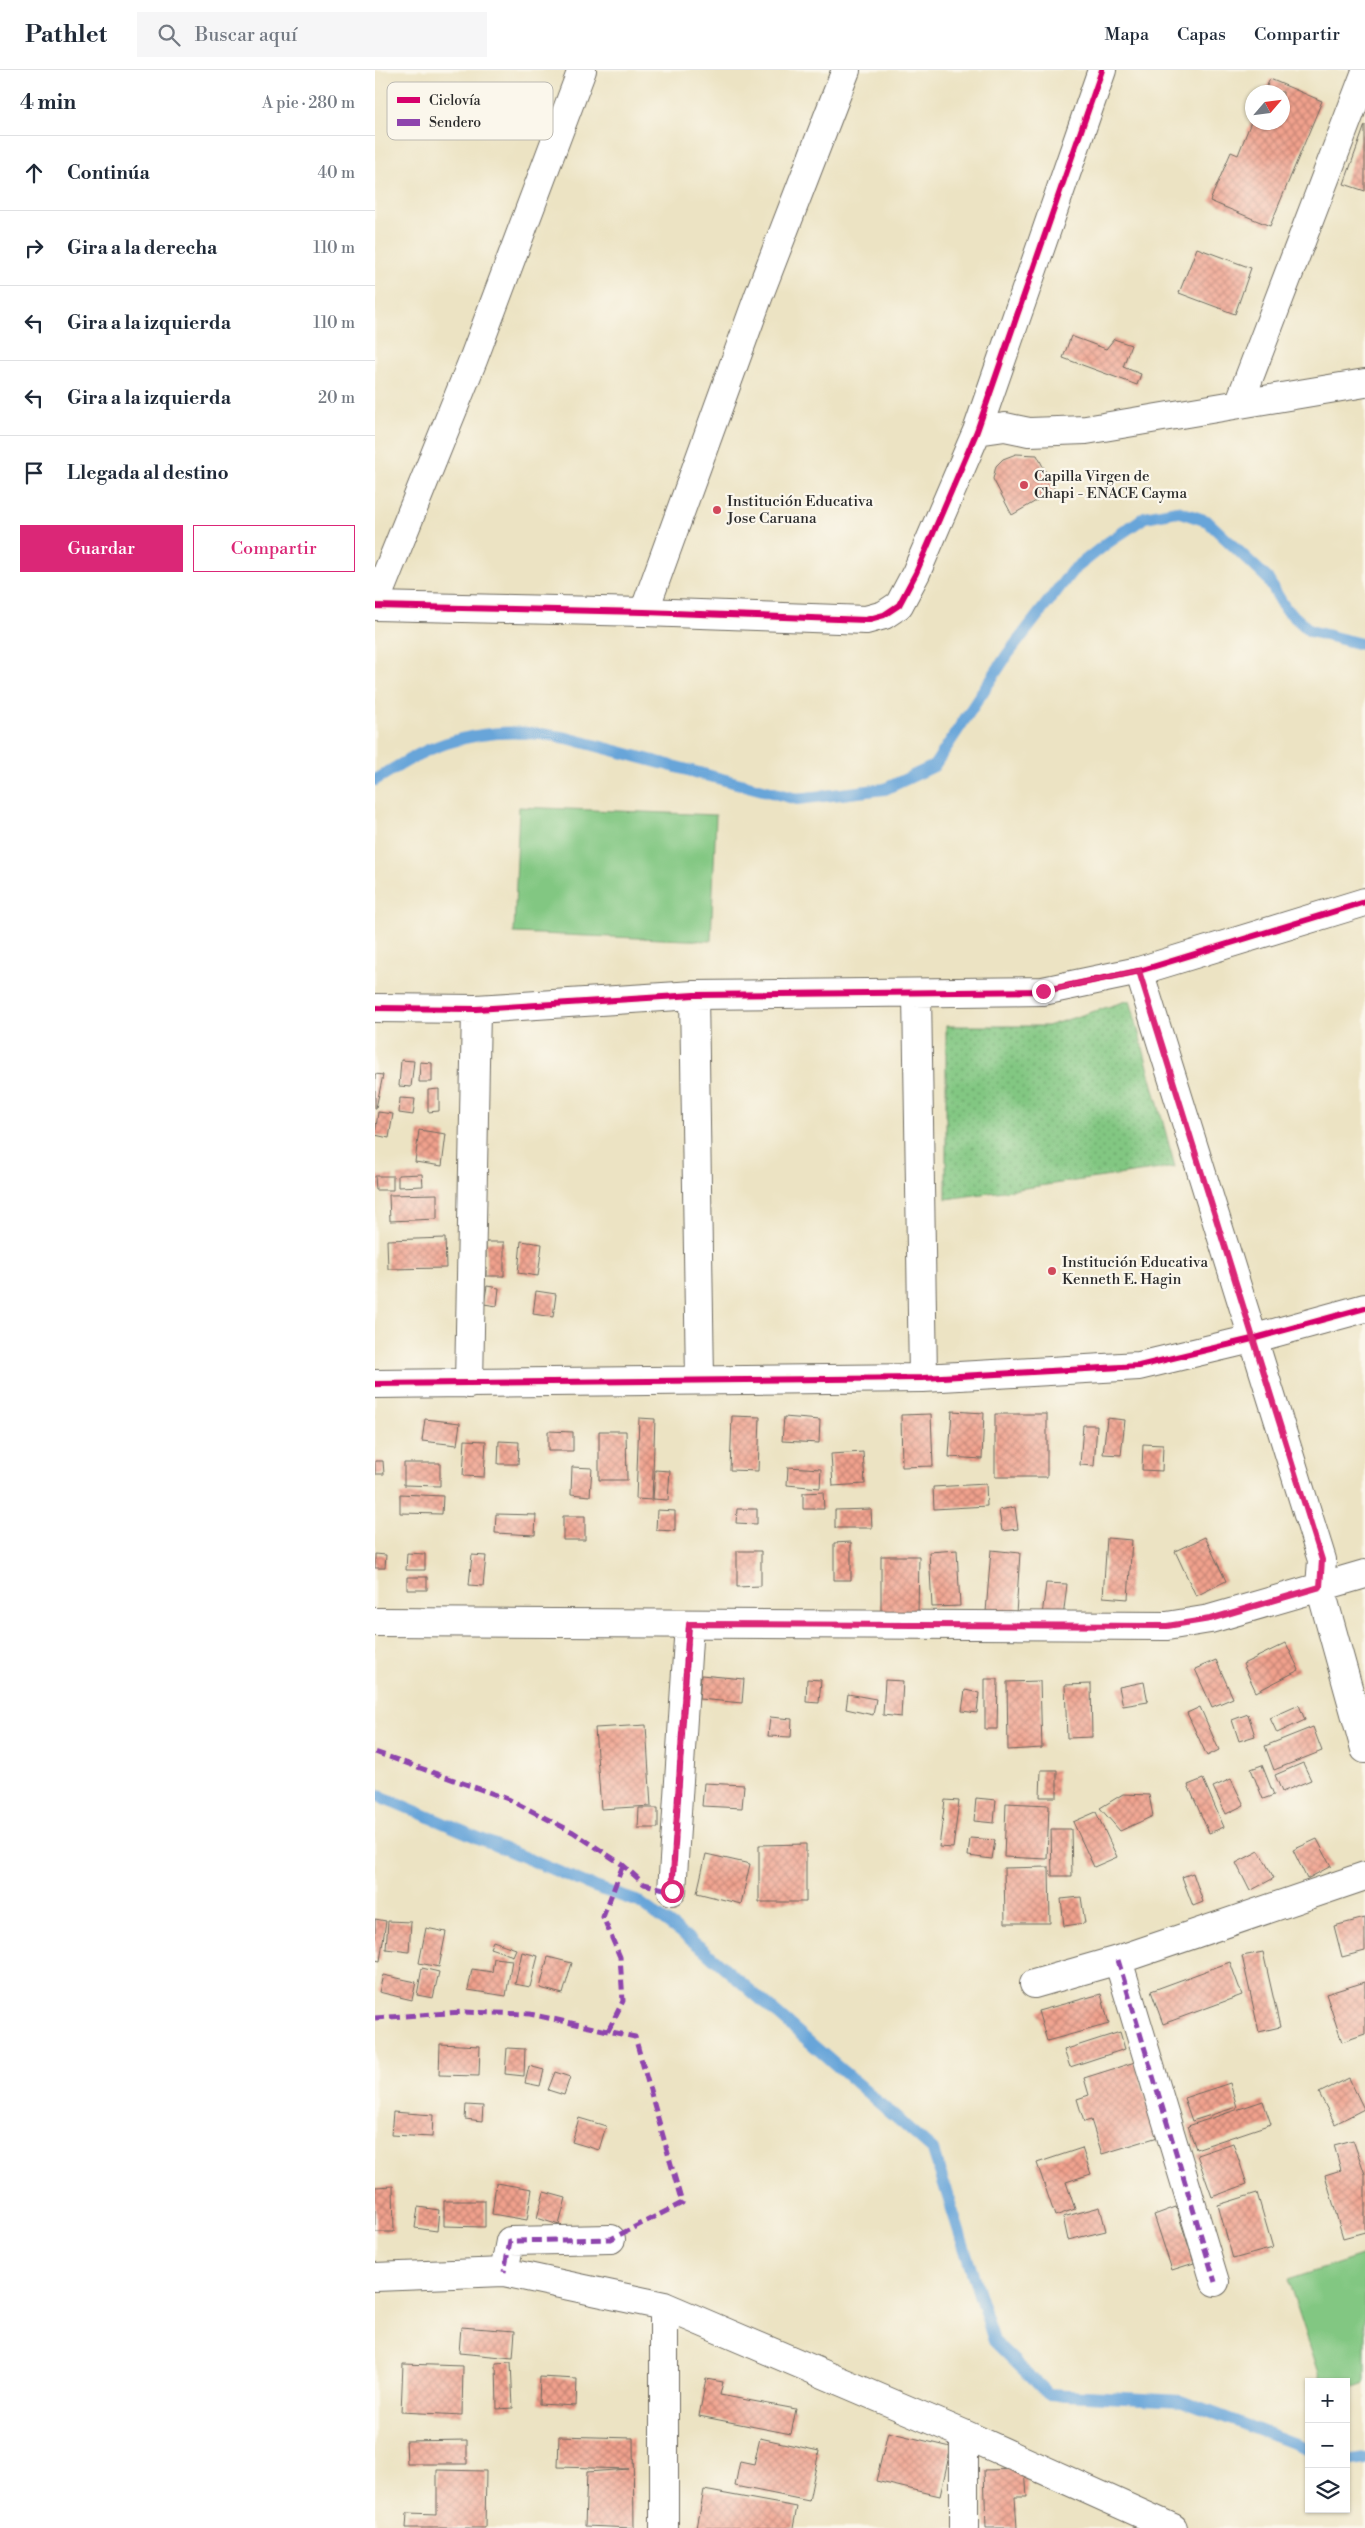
<!DOCTYPE html>
<html lang="es">
<meta charset="utf-8">
<style>
:root{--surface:#fff;--page:#f6f6f7;--text:#1f2937;--muted:#747a83;--line:#e0e1e3;--accent:#db2777}
body{margin:0;font-family:"Libre Bodoni",serif;background:var(--page);color:var(--text)}
.controls{position:absolute;right:15px;bottom:15px;display:grid;overflow:hidden;border-radius:0px;box-shadow:0 1px 4px #0004}
.controls button{width:45px;height:45px;display:grid;place-items:center;padding:0;border:0;border-bottom:1px solid var(--line);background:var(--surface);color:var(--text);font:25px sans-serif}
.compass{position:absolute;left:870px;top:15px;width:45px;height:45px;border-radius:50%;background:var(--surface);box-shadow:0 1px 4px #0004;rotate:62deg}
.stop{position:absolute;width:15px;height:15px;margin:-11px;border:4px solid #db2777;border-radius:50%;background:#fff}
.stop.end{background:#db2777;border-color:#fff;box-shadow:0 1px 5px #0008}
.list{margin:0;padding:0;list-style:none}
h2{display:flex;justify-content:space-between;align-items:center;height:65px;margin:0;padding:0 20px;font-size:21px}
h2 small{font-size:16px;font-weight:400;color:var(--muted)}
.list li{display:grid;grid-template-columns:32px 1fr auto;gap:15px;align-items:center;box-sizing:border-box;height:75px;padding:0 20px;border-top:1px solid var(--line)}
.list b{display:block;font-size:19px;white-space:nowrap}
.list em{font-size:16px;font-style:normal;color:var(--muted)}
.actions{display:flex;gap:10px;padding:15px 20px}
.actions a{flex:1;padding:11px 0;border:1px solid var(--accent);border-radius:0px;text-align:center;font-size:18px;color:var(--accent)}
.actions .main{background:var(--accent);color:#fff}
.icon{flex:none;width:28px;height:28px;fill:none;stroke:currentColor;stroke-width:2;stroke-linecap:round;stroke-linejoin:round}
.map{position:relative;flex:none;width:990px;height:2458px;overflow:hidden}
header{display:flex;align-items:center;gap:30px;box-sizing:border-box;height:70px;padding:0 25px;background:var(--surface);border-bottom:1px solid var(--line)}
header strong{font-size:24px}
nav{display:flex;gap:28px;margin-inline-start:auto;font-size:18px}
.search{width:350px;height:45px;background:var(--page);display:flex;align-items:center;gap:12px;box-sizing:border-box;padding:0 18px;border-radius:0px;color:var(--muted);font-size:19px}
main{display:flex}
aside{flex:1;background:var(--surface)}
.map>svg:first-child{display:block}
.park{fill:url(#park-dots);stroke:#567956}
.pitch{fill:#82c782;stroke:#567956}
.lines{fill:none;stroke-linecap:round;stroke-linejoin:round}
.stream{stroke:#67a5d9;stroke-width:12}
.building{fill:url(#building-cross-hatch)}
.minor-casing{stroke:#6f6b60;stroke-width:30}
.minor{stroke:#fff;stroke-width:28}
.quiet{stroke:#8e44ad;stroke-width:5;stroke-dasharray:10 5;stroke-linecap:butt}
.cycleway-casing{stroke:#fbf7ec;stroke-width:9}
.cycleway{stroke:#d6006c;stroke-width:6}
.route{stroke:#db2777;stroke-width:6}
.poi-dot{fill:#d1495b;stroke:#fbf7ec;stroke-width:2}
.labels{text-anchor:middle;stroke-width:4.5;stroke-linejoin:round;paint-order:stroke}
.poi-label{font-size:15px;fill:#2b2b2b;stroke:#fbf7ec;text-anchor:start}
.key{fill:#fbf7ec;stroke:#bdbab2;stroke-width:1}
.key-label{font-size:14px;fill:#2b2b2b}
</style>
<header>
<strong>Pathlet</strong>
<div class="search"><svg class="icon" aria-label="search" viewBox="0 0 24 24"><circle cx="10" cy="10" r="6"/><path d="M15 15l6 6"/></svg>Buscar aquí</div>
<nav><a>Mapa</a><a>Capas</a><a>Compartir</a></nav>
</header>
<main>
<aside>
<h2>4 min<small>A pie · 280 m</small></h2>
<ul class="list">
<li><svg class="icon" aria-label="ahead" viewBox="0 0 24 24"><path d="M12 20V5M6 11l6-6 6 6"/></svg><div><b>Continúa</b></div><em>40 m</em></li>
<li><svg class="icon" aria-label="right" viewBox="0 0 24 24"><path d="M7 20v-9h11M14 6l5 5-5 5"/></svg><div><b>Gira a la derecha</b></div><em>110 m</em></li>
<li><svg class="icon" aria-label="left" viewBox="0 0 24 24"><path d="M17 20v-9H6M10 6l-5 5 5 5"/></svg><div><b>Gira a la izquierda</b></div><em>110 m</em></li>
<li><svg class="icon" aria-label="left" viewBox="0 0 24 24"><path d="M17 20v-9H6M10 6l-5 5 5 5"/></svg><div><b>Gira a la izquierda</b></div><em>20 m</em></li>
<li><svg class="icon" aria-label="arrive" viewBox="0 0 24 24"><path d="M6 21V4h12l-3 4 3 4H6"/></svg><div><b>Llegada al destino</b></div></li>
</ul>
<div class="actions"><a class="main">Guardar</a><a>Compartir</a></div>
</aside>
<div class="map">
<svg width="990" height="2458" viewBox="0 0 990 2458">
<defs>
<pattern id="park-dots" width="8" height="8" patternUnits="userSpaceOnUse" patternTransform="scale(1.25)"><rect width="8" height="8" fill="#82c782"/><path d="M2 2h.1M6 6h.1" fill="none" stroke="#6ba26b" stroke-width="1.8" stroke-linecap="round"/></pattern>
<pattern id="building-cross-hatch" width="8" height="8" patternUnits="userSpaceOnUse" patternTransform="scale(1.25)"><rect width="8" height="8" fill="#f1a18d"/><path d="M0 0l8 8M0 8l8-8" fill="none" stroke="#c38373"/></pattern>
</defs>
<rect width="100%" height="100%" fill="#fbf7ec"/>
<filter id="ink" filterUnits="userSpaceOnUse"><feTurbulence type="fractalNoise" baseFrequency=".02" numOctaves="2"/><feDisplacementMap in="SourceGraphic" scale="10" xChannelSelector="R" yChannelSelector="G"/><feConvolveMatrix kernelMatrix="1 2 1 2 8 2 1 2 1" color-interpolation-filters="sRGB"/></filter>
<filter id="wash" filterUnits="userSpaceOnUse"><feTurbulence type="fractalNoise" baseFrequency=".0096" numOctaves="4" result="noise"/><feDisplacementMap in="SourceGraphic" scale="20" xChannelSelector="R" yChannelSelector="G"/><feGaussianBlur stdDeviation="1.12" result="paint"/><feColorMatrix in="noise" values="0 0 0 0 0 0 0 0 0 0 0 0 0 0 0 0 0 1.4 0 .05"/><feComposite in="paint" operator="in"/></filter>
<g filter="url(#wash)">
<rect width="100%" height="100%" fill="#ece3c3"/>
<!-- park -->
<path class="park" d="M 755,930 L 800,1097 L 571,1129 L 571,956 L 672,956 Z"/>
<!-- pitch -->
<path class="pitch" d="M 144,737 L 341,745 L 336,871 L 139,863 Z
M 990,2185 L 990,2314 L 971,2321 L 971,2312 L 947,2312 L 913,2210 Z"/>
<g class="lines">
<!-- stream -->
<path class="stream" d="M 0,710 C 17,700 35,688 53,680 C 101,660 142,659 192,668 L 422,729 L 510,719 L 559,696 L 632,585 L 697,501 L 731,474 L 770,447 L 802,441 L 832,451 L 892,508 L 910,538 L 935,561 L 990,575
M 0,1724 L 217,1816 L 264,1832 L 328,1879 L 558,2080 L 619,2271 L 673,2324 L 807,2331 L 934,2379
M 971,2392 L 990,2389"/>
</g>
<g id="blocks">
<!-- building -->
<path class="building" d="M 895,9 L 947,31 L 895,156 L 835,131 L 856,82 L 863,85 L 876,52 L 908,52 L 908,22 L 889,22 Z
M 990,55 L 990,121 L 969,114 Z
M 822,178 L 876,198 L 860,244 L 804,223 Z
M 696,266 L 731,279 L 739,269 L 756,275 L 748,297 L 766,304 L 762,315 L 688,288 Z
M 641,384 L 662,385 L 680,420 L 637,445 L 618,409 L 621,396 L 628,389 Z
M 26,990 L 39,991 L 36,1017 L 24,1016 Z
M 45,992 L 57,993 L 57,1012 L 44,1012 Z
M 0,1004 L 8,1005 L 1,1038 L 0,1038 Z
M 64,1019 L 64,1041 L 53,1042 L 53,1020 Z
M 25,1028 L 40,1029 L 38,1045 L 24,1043 Z
M 3,1042 L 18,1044 L 14,1068 L 0,1065 Z
M 44,1060 L 71,1064 L 67,1096 L 40,1092 Z
M 47,1104 L 48,1116 L 23,1117 L 23,1105 Z
M 0,1106 L 18,1106 L 18,1120 L 1,1120 Z
M 62,1124 L 62,1149 L 15,1151 L 14,1125 Z
M 70,1168 L 71,1198 L 13,1199 L 12,1170 Z
M 146,1171 L 167,1174 L 163,1206 L 143,1203 Z
M 111,1172 L 129,1172 L 129,1206 L 111,1206 Z
M 112,1216 L 124,1218 L 122,1236 L 109,1234 Z
M 161,1221 L 181,1224 L 178,1247 L 158,1244 Z
M 577,1341 L 609,1343 L 607,1389 L 574,1387 Z
M 556,1344 L 558,1396 L 527,1397 L 526,1345 Z
M 620,1344 L 672,1344 L 672,1407 L 620,1407 Z
M 357,1346 L 385,1347 L 383,1401 L 355,1400 Z
M 409,1347 L 445,1350 L 444,1373 L 407,1371 Z
M 264,1348 L 280,1349 L 277,1430 L 261,1429 Z
M 732,1348 L 750,1350 L 746,1385 L 728,1384 Z
M 50,1349 L 85,1353 L 82,1375 L 47,1371 Z
M 708,1355 L 722,1355 L 719,1396 L 705,1395 Z
M 173,1361 L 198,1362 L 198,1381 L 173,1381 Z
M 224,1361 L 251,1361 L 252,1410 L 224,1410 Z
M 90,1370 L 111,1371 L 109,1407 L 88,1406 Z
M 124,1371 L 144,1372 L 143,1394 L 123,1394 Z
M 768,1374 L 788,1375 L 787,1401 L 767,1400 Z
M 488,1382 L 490,1414 L 458,1416 L 456,1384 Z
M 0,1391 L 8,1391 L 9,1404 L 0,1404 Z
M 29,1393 L 65,1393 L 65,1416 L 29,1415 Z
M 197,1397 L 217,1398 L 215,1426 L 196,1424 Z
M 413,1397 L 446,1399 L 445,1418 L 412,1415 Z
M 280,1400 L 295,1401 L 293,1430 L 278,1429 Z
M 611,1414 L 612,1436 L 559,1439 L 558,1417 Z
M 448,1422 L 449,1439 L 428,1439 L 428,1423 Z
M 25,1424 L 68,1426 L 67,1444 L 25,1443 Z
M 640,1437 L 643,1459 L 627,1461 L 624,1440 Z
M 362,1439 L 382,1439 L 382,1454 L 361,1453 Z
M 496,1439 L 497,1458 L 460,1458 L 460,1440 Z
M 282,1440 L 300,1441 L 300,1461 L 281,1460 Z
M 121,1444 L 161,1445 L 160,1465 L 120,1463 Z
M 188,1446 L 210,1446 L 210,1470 L 188,1470 Z
M 830,1467 L 851,1511 L 821,1526 L 800,1481 Z
M 732,1468 L 757,1470 L 753,1529 L 728,1527 Z
M 476,1472 L 476,1510 L 459,1510 L 459,1473 Z
M 582,1480 L 585,1536 L 557,1537 L 554,1482 Z
M 616,1480 L 645,1483 L 641,1544 L 611,1542 Z
M 362,1481 L 386,1481 L 386,1516 L 362,1517 Z
M 32,1483 L 50,1484 L 50,1500 L 31,1500 Z
M 0,1484 L 11,1485 L 10,1498 L 0,1498 Z
M 97,1485 L 111,1486 L 108,1516 L 94,1515 Z
M 506,1486 L 544,1486 L 543,1544 L 506,1544 Z
M 32,1507 L 52,1507 L 52,1520 L 32,1520 Z
M 671,1513 L 692,1514 L 688,1548 L 667,1546 Z
M 911,1573 L 924,1600 L 881,1622 L 868,1594 Z
M 841,1590 L 858,1628 L 837,1637 L 820,1599 Z
M 326,1605 L 369,1609 L 367,1633 L 324,1629 Z
M 432,1609 L 446,1610 L 444,1633 L 431,1632 Z
M 610,1609 L 623,1609 L 622,1659 L 610,1659 Z
M 510,1610 L 528,1611 L 526,1647 L 508,1645 Z
M 665,1611 L 667,1678 L 633,1680 L 632,1612 Z
M 769,1612 L 773,1632 L 748,1636 L 744,1617 Z
M 716,1614 L 717,1667 L 692,1668 L 690,1615 Z
M 590,1620 L 604,1623 L 602,1643 L 587,1641 Z
M 473,1624 L 501,1629 L 498,1645 L 471,1639 Z
M 924,1635 L 930,1650 L 902,1663 L 895,1648 Z
M 825,1637 L 844,1680 L 832,1686 L 812,1643 Z
M 873,1644 L 880,1666 L 864,1671 L 857,1650 Z
M 395,1647 L 417,1649 L 416,1667 L 393,1666 Z
M 271,1655 L 276,1736 L 226,1739 L 220,1658 Z
M 938,1657 L 947,1681 L 899,1700 L 890,1676 Z
M 928,1693 L 936,1710 L 907,1722 L 900,1705 Z
M 887,1695 L 899,1725 L 888,1729 L 876,1699 Z
M 666,1700 L 682,1700 L 682,1727 L 665,1727 Z
M 828,1709 L 849,1757 L 834,1763 L 813,1715 Z
M 856,1709 L 869,1735 L 851,1744 L 838,1717 Z
M 329,1713 L 369,1715 L 367,1738 L 327,1736 Z
M 748,1724 L 774,1725 L 778,1746 L 745,1761 L 725,1738 Z
M 601,1728 L 621,1730 L 619,1753 L 599,1751 Z
M 570,1730 L 584,1731 L 578,1778 L 564,1777 Z
M 631,1733 L 674,1735 L 672,1789 L 629,1787 Z
M 264,1738 L 283,1738 L 283,1758 L 263,1758 Z
M 721,1742 L 742,1787 L 719,1797 L 698,1752 Z
M 676,1759 L 696,1759 L 697,1806 L 677,1806 Z
M 595,1768 L 620,1770 L 617,1789 L 593,1786 Z
M 942,1769 L 956,1796 L 932,1809 L 918,1780 Z
M 431,1774 L 431,1832 L 384,1832 L 384,1775 Z
M 884,1781 L 899,1808 L 875,1821 L 861,1793 Z
M 331,1784 L 375,1794 L 366,1834 L 322,1823 Z
M 674,1797 L 675,1853 L 630,1853 L 629,1798 Z
M 818,1803 L 828,1832 L 818,1836 L 807,1807 Z
M 706,1827 L 710,1853 L 689,1856 L 686,1829 Z
M 990,1848 L 990,1881 L 967,1887 L 959,1856 Z
M 0,1849 L 11,1851 L 5,1891 L 0,1890 Z
M 13,1851 L 36,1852 L 34,1882 L 11,1879 Z
M 51,1858 L 71,1862 L 64,1897 L 44,1893 Z
M 118,1871 L 141,1879 L 138,1886 L 115,1878 Z
M 147,1882 L 163,1886 L 155,1917 L 140,1914 Z
M 888,1882 L 905,1957 L 884,1962 L 867,1886 Z
M 173,1887 L 197,1893 L 188,1924 L 165,1918 Z
M 119,1888 L 137,1890 L 131,1926 L 93,1920 L 97,1899 L 117,1902 Z
M 855,1892 L 867,1925 L 788,1954 L 776,1921 Z
M 47,1898 L 64,1902 L 58,1928 L 42,1925 Z
M 8,1905 L 41,1912 L 37,1930 L 4,1922 Z
M 990,1912 L 990,1964 L 967,1972 L 951,1924 Z
M 726,1924 L 734,1954 L 672,1971 L 663,1941 Z
M 745,1962 L 750,1979 L 695,1997 L 689,1980 Z
M 65,1974 L 105,1976 L 104,2006 L 64,2005 Z
M 132,1978 L 150,1979 L 149,2006 L 130,2004 Z
M 760,1992 L 783,2067 L 727,2084 L 716,2050 L 709,2052 L 702,2029 L 714,2025 L 709,2008 Z
M 154,1996 L 169,2000 L 165,2016 L 150,2013 Z
M 180,2002 L 195,2007 L 189,2025 L 173,2020 Z
M 974,2008 L 989,2039 L 960,2054 L 944,2023 Z
M 855,2013 L 862,2037 L 817,2051 L 809,2028 Z
M 888,2031 L 896,2054 L 821,2079 L 813,2056 Z
M 91,2035 L 108,2036 L 107,2051 L 90,2049 Z
M 18,2042 L 58,2045 L 57,2067 L 16,2065 Z
M 204,2048 L 231,2056 L 224,2080 L 197,2072 Z
M 978,2070 L 990,2104 L 990,2162 L 968,2168 L 950,2105 L 966,2100 L 959,2075 Z
M 858,2073 L 872,2114 L 837,2127 L 822,2085 Z
M 707,2078 L 716,2104 L 691,2112 L 700,2139 L 680,2146 L 662,2093 Z
M 121,2113 L 157,2119 L 152,2150 L 117,2144 Z
M 18,2116 L 19,2162 L 0,2162 L 0,2117 Z
M 169,2122 L 191,2128 L 184,2155 L 162,2148 Z
M 882,2123 L 898,2178 L 858,2189 L 843,2135 Z
M 69,2131 L 110,2131 L 110,2157 L 69,2156 Z
M 43,2137 L 64,2140 L 62,2161 L 40,2158 Z
M 725,2137 L 731,2161 L 693,2170 L 688,2147 Z
M 801,2137 L 819,2193 L 797,2200 L 779,2145 Z
M 86,2257 L 140,2261 L 138,2288 L 84,2283 Z
M 136,2292 L 138,2338 L 122,2339 L 121,2293 Z
M 28,2294 L 88,2296 L 87,2345 L 26,2342 Z
M 165,2307 L 202,2309 L 201,2336 L 164,2334 Z
M 331,2309 L 348,2312 L 345,2325 L 421,2339 L 416,2364 L 324,2346 Z
M 513,2362 L 576,2377 L 565,2426 L 501,2411 Z
M 184,2366 L 258,2368 L 259,2458 L 210,2456 L 212,2402 L 254,2399 L 183,2397 Z
M 385,2368 L 444,2381 L 434,2431 L 360,2416 L 365,2391 L 379,2394 Z
M 92,2370 L 92,2394 L 32,2394 L 31,2371 Z
M 650,2399 L 652,2427 L 640,2427 L 642,2458 L 611,2458 L 609,2400 Z
M 62,2400 L 111,2401 L 110,2458 L 31,2458 L 32,2443 L 62,2444 Z
M 329,2420 L 422,2437 L 418,2458 L 322,2458 Z"/>
</g>
</g>
<g filter="url(#ink)">
<use href="#blocks" fill-opacity="0" stroke="#6f6b60" stroke-width="1"/>
<g class="lines">
<defs>
<path id="minor" d="M 864,334 L 990,4
M 602,361 L 630,357 L 654,362 L 711,360 L 990,313
M 0,533 L 98,290 L 207,0
M 0,536 L 269,542 L 491,550 L 509,545 L 524,535 L 541,503 L 602,361 L 727,0
M 269,542 L 384,225 L 471,0
M 764,901 L 947,1490 L 945,1517 L 990,1679
M 542,924 L 548,1308
M 319,925 L 325,1310
M 0,938 L 101,939 L 319,925 L 668,921 L 764,901 L 990,832
M 0,1314 L 548,1308 L 764,1296 L 877,1269 L 990,1238
M 94,1314 L 101,939
M 0,1552 L 792,1556 L 835,1549 L 990,1504
M 297,1821 L 314,1554
M 743,1890 L 840,2212
M 659,1914 L 743,1890 L 990,1806
M 129,2202 L 135,2171 L 236,2169
M 0,2207 L 129,2202 L 289,2236 L 589,2364 L 798,2458
M 289,2236 L 289,2458
M 589,2458 L 589,2364"/>
</defs>
<!-- minor casing -->
<use href="#minor" class="minor-casing"/>
<!-- minor -->
<use href="#minor" class="minor"/>
<!-- quiet -->
<path class="quiet" d="M 0,1682 L 133,1729 L 198,1762 L 248,1795 L 269,1814 L 297,1821 L 314,1554
M 743,1890 L 840,2212
M 0,1948 L 87,1942 L 155,1944 L 260,1967 L 307,2133 L 236,2169 L 135,2171 L 129,2202
M 233,1961 L 248,1931 L 245,1887 L 228,1847 L 248,1795"/>
<defs>
<path id="cycleway" d="M 0,536 L 269,542 L 491,550 L 509,545 L 524,535 L 541,503 L 602,361 L 727,0
M 0,938 L 101,939 L 319,925 L 668,921 L 764,901 L 990,832
M 0,1314 L 548,1308 L 764,1296 L 877,1269 L 990,1238"/>
</defs>
<!-- cycleway casing -->
<use href="#cycleway" class="cycleway-casing"/>
<!-- cycleway -->
<use href="#cycleway" class="cycleway"/>
</g>
</g>
<g class="lines" filter="url(#ink)">
<!-- route -->
<path class="route" d="M 297,1821 L 314,1554 L 792,1556 L 835,1549 L 945,1517 L 947,1490 L 764,901 L 668,921"/>
</g>
<!-- markers -->
<g class="poi-dot">
<circle cx="649" cy="415" r="5"/>
<circle cx="342" cy="440" r="5"/>
<circle cx="677" cy="1201" r="5"/>
</g>
<g class="labels">
<!-- poi labels -->
<g class="poi-label">
<text x="659" y="411">Capilla Virgen de<tspan x="659" dy="17">Chapi - ENACE Cayma</tspan></text>
<text x="352" y="436">Institución Educativa<tspan x="352" dy="17">Jose Caruana</tspan></text>
<text x="687" y="1197">Institución Educativa<tspan x="687" dy="17">Kenneth E. Hagin</tspan></text>
</g>
</g>
<!-- legend -->
<rect x="12" y="12" width="166" height="58" rx="8" class="key"/>
<rect x="22" y="27" width="23" height="6" fill="#d6006c"/>
<rect x="22" y="49" width="23" height="7" fill="#8e44ad"/>
<g class="key-label">
<text x="54" y="35">Ciclovía</text>
<text x="54" y="57">Sendero</text>
</g>
</svg>
<div class="controls">
<button>+</button>
<button>−</button>
<button><svg class="icon" aria-label="layers" viewBox="0 0 24 24"><path d="M12 4l9 5-9 5-9-5zM3 14l9 5 9-5"/></svg></button>
</div>
<svg class="compass" viewBox="-18 -18 36 36"><path d="M0-13l5 13h-10z" fill="#e53935"/><path d="M0 13l5-13h-10z" fill="#747a83"/></svg>
<div class="stop" style="left:297px;top:1821px"></div>
<div class="stop end" style="left:668px;top:921px"></div>
</div>
</main>
